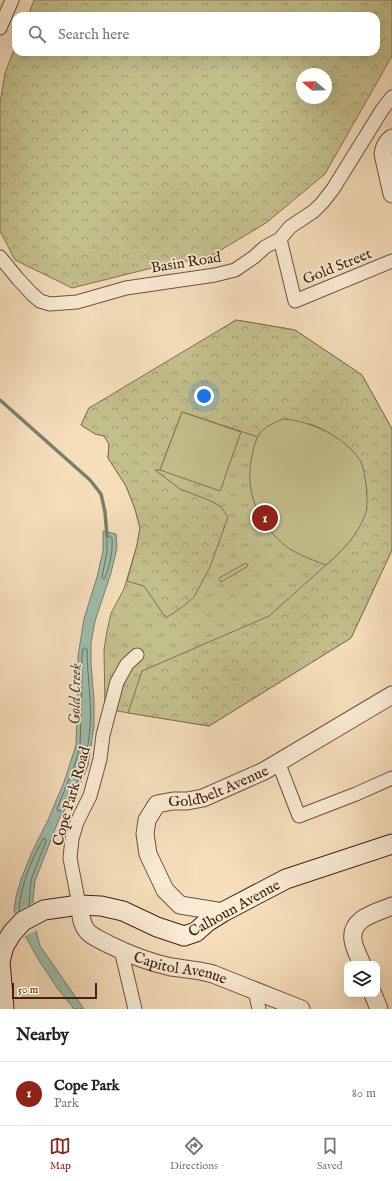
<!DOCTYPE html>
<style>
:root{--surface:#fff;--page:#f6f6f6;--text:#222;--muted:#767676;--line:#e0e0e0;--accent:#8f2418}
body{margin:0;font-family:"IM FELL English",serif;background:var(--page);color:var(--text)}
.controls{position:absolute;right:12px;bottom:12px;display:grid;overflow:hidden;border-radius:8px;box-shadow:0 4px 16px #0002}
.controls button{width:36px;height:36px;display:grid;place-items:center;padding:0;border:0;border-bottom:1px solid var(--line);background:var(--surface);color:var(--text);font:20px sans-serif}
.compass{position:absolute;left:296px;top:68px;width:36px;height:36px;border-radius:50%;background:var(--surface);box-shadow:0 4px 16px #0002;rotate:289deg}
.scale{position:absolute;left:12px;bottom:10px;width:85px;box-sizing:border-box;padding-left:4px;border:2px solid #402313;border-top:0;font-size:11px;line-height:14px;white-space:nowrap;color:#402313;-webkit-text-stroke:3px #f9ead3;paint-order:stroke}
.you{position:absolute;left:204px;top:396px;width:14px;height:14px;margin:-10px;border:3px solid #fff;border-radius:50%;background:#1a73e8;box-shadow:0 0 0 6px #1a73e833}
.badge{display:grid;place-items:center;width:26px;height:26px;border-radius:50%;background:var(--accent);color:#fff;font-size:13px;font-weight:700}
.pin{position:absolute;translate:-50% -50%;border:2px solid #fff;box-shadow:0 1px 4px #0006}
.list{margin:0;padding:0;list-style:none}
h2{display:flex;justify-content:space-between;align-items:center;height:52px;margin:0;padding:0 16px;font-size:17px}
h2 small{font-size:13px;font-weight:400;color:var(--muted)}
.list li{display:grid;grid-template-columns:26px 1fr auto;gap:12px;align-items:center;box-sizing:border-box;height:64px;padding:0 16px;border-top:1px solid var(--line)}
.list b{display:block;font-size:15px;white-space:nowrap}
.list p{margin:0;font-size:13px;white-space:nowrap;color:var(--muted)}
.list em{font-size:13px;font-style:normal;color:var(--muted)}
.icon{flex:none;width:22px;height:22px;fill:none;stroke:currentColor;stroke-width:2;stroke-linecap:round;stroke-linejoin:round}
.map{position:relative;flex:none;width:392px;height:1009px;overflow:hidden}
.search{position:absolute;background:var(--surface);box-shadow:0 4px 16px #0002;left:12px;right:12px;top:12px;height:44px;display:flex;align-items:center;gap:10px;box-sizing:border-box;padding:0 14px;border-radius:12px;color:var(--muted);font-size:15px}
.sheet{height:116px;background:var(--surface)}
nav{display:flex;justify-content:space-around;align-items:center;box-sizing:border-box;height:56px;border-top:1px solid var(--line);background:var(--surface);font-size:11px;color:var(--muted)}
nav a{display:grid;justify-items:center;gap:2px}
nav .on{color:var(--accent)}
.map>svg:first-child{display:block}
.grass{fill:url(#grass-tufts);stroke:#82714f}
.forest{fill:url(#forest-crowns);stroke:#82714f;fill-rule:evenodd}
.pitch{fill:#c3bf8b;stroke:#82714f}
.water{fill:#9dbcac;stroke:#787f6f}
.pier{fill:#f6debb}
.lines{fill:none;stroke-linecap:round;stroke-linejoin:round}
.shore{stroke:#6e7060;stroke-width:1}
.stream{stroke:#787f6f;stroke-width:3.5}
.minor-casing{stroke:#6e523d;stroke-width:15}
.tertiary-casing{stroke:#6e523d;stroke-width:19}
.secondary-casing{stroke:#402313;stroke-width:21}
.minor{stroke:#f9ead3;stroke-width:13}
.tertiary{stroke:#f9ead3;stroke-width:17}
.secondary{stroke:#f9ead3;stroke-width:19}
.labels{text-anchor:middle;stroke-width:3.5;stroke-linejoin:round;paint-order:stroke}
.street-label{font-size:15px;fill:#402313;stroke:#f9ead3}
.water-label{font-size:16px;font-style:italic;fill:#5c5141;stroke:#f9ead3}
</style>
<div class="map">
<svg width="392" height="1009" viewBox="0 0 392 1009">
<defs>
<pattern id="grass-tufts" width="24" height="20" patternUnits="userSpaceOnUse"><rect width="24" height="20" fill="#c3bf8b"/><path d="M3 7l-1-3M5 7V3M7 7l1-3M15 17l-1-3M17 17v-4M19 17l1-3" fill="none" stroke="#a09b70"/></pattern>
<pattern id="forest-crowns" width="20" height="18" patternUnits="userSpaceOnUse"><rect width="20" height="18" fill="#c3bf8b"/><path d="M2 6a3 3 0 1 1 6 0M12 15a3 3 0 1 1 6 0" fill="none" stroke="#a09b70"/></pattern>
</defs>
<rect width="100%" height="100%" fill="#f6debb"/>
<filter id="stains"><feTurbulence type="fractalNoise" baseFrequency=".005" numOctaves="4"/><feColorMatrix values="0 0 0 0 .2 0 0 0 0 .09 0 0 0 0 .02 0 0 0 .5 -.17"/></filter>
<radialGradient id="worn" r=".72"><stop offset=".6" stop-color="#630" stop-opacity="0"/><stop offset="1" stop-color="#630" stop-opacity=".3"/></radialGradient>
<!-- grass -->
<path class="grass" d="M 236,320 L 295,330 L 362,375 L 392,429 L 392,550 L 351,638 L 209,726 L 105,709 L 104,650 L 107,631 L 111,613 L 124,589 L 137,545 L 140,528 L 135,509 L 126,486 L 108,458 L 109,444 L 104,436 L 95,434 L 81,425 L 89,408 L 158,370 Z"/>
<!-- forest -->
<path class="forest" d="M 34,0 L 392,0 L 392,56 L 325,174 L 266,223 L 211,256 L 156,267 L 72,288 L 15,260 L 0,231 L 0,103 L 5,73 L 16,45 L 16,52 L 376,52 L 376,16 L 28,16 ZM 302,74 L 326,74 L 326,98 L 302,98 Z
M 236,320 L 295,330 L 362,375 L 392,429 L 392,550 L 351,638 L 209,726 L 128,713 L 142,671 L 269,616 L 336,556 L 353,537 L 367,491 L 361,462 L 351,449 L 324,430 L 310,424 L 260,433 L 258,437 L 182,412 L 160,470 L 155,470 L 180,489 L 211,501 L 221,507 L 228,517 L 210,567 L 194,597 L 185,605 L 166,618 L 144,586 L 127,581 L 137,545 L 140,528 L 135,509 L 126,486 L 108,458 L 109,444 L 104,436 L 95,434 L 81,425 L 89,408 Z"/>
<!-- pitch -->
<path class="pitch" d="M 182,412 L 241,432 L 220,491 L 160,470 Z
M 283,419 C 311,421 346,437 361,462 C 364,468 365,478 366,485 C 367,492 368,509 365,515 C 358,535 341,552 326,565 C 308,558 291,553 278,539 C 255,517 245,487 252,456 C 253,449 256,439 260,433 C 266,426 276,422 283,419 Z
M 246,563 L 248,566 L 221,582 L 219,578 Z"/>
<!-- water -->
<path class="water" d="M 103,531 L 116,534 L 117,548 L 111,573 L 95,621 L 91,643 L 91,664 L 94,700 L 94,726 L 88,766 L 78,789 L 59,819 L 35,881 L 33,899 L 34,922 L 40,946 L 84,1009 L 74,1009 L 58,989 L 40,962 L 16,920 L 14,911 L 16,897 L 21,879 L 32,852 L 48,820 L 64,782 L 76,745 L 78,678 L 78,656 L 84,619 L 97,577 L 103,551 Z"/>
<!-- pier -->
<path class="pier" d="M 35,902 L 36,922 L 37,930 L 23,937 L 14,920 L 13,914 Z"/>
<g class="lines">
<!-- shore -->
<path class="shore" d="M 108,536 L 112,538 C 113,551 110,565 105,578 L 103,579 L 102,577 L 107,552 L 107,538 Z
M 85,648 L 87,649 C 87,666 89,682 90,699 C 92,728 88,760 75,787 C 71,795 65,803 60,811 L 58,811 L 57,809 L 75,764 L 80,746 L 82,679 L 82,656 L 83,649 Z
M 19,911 C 20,886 31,861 43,839 L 45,838 L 46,841 L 31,880 L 29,906"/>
<!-- stream -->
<path class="stream" d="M 0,400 L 90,480 L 101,494 L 105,512 L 107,536"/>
<defs>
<path id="minor" d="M 0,28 L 12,0
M 280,239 L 295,301 L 392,261
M 0,257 L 18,279 L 32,294 L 40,301 L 50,304 L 77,302 L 126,288 L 215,275 L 235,270 L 254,257 L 265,247 L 280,239 L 290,227 L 314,211 L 322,203 L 333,189 L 382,110 L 392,97
M 278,762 L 299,816 L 356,794 L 392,778
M 79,905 L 70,858 L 72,839 L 77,822 L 90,796 L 100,759 L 103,735 L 117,682 L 127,664 L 137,655
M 121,950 L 135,1009
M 255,991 L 259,1009"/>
<g id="tertiary">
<path d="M 392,138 C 386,142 384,147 383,154 L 392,194"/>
<path id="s1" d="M 79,905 C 81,914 81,924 87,931 C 92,937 101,940 108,944 C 128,954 148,962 171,967 C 185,969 199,970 213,974 L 301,1009"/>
<path id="s2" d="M 223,912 L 180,905 L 165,890 L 148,854 L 145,834 L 147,820 L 157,804 L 173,801 L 187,801 L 203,798 L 264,771 L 392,695"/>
<path d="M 362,964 C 359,957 354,948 353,940 C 350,918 376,913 392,906"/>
<path d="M 373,994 L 379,1009"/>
</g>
<path id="secondary" d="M 4,1009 L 0,961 L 4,946 L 12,933 L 23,921 L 44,910 L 79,905 L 101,906 L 123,911 L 157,927 L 184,936 L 196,932 L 207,922 L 223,912 L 286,879 L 392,844"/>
</defs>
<!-- minor casing -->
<use href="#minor" class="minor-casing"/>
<!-- tertiary casing -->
<use href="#tertiary" class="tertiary-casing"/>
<!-- secondary casing -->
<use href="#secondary" class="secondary-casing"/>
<!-- minor -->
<use href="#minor" class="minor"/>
<!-- tertiary -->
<use href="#tertiary" class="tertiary"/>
<!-- secondary -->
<use href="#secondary" class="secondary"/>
</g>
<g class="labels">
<!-- street labels -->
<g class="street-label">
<text transform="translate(186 262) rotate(-9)" y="5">Basin Road</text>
<text transform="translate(337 266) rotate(-22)" y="5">Gold Street</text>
<text dy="5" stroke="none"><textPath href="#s2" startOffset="222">Goldbelt Avenue</textPath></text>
<text transform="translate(71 796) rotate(-74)" y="5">Cope Park Road</text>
<text transform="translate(234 908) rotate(-29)" y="5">Calhoun Avenue</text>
<text dy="5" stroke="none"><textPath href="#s1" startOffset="129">Capitol Avenue</textPath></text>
</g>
<!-- water labels -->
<g class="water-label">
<text transform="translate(74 694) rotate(-89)" y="6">Gold Creek</text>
</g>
</g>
<rect width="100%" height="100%" filter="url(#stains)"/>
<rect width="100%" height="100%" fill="url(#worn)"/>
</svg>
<div class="controls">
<button><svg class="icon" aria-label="layers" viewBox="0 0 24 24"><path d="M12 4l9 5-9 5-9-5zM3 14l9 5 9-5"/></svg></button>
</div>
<svg class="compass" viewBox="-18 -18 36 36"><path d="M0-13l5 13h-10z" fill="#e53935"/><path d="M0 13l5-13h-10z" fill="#767676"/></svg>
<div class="scale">50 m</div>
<div class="you"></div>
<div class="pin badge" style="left:265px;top:518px">1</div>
<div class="search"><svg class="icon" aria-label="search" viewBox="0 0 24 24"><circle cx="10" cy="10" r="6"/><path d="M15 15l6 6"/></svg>Search here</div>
</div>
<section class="sheet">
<h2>Nearby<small></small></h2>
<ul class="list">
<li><span class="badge">1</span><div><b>Cope Park</b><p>Park</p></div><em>80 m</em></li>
</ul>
</section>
<nav>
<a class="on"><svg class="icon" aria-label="map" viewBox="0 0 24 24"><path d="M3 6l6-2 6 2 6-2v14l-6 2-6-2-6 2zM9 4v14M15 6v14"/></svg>Map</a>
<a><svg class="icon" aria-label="directions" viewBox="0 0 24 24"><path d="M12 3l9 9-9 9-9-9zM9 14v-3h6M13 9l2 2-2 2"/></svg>Directions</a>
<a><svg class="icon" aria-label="saved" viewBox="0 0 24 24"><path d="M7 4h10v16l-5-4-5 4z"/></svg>Saved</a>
</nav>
